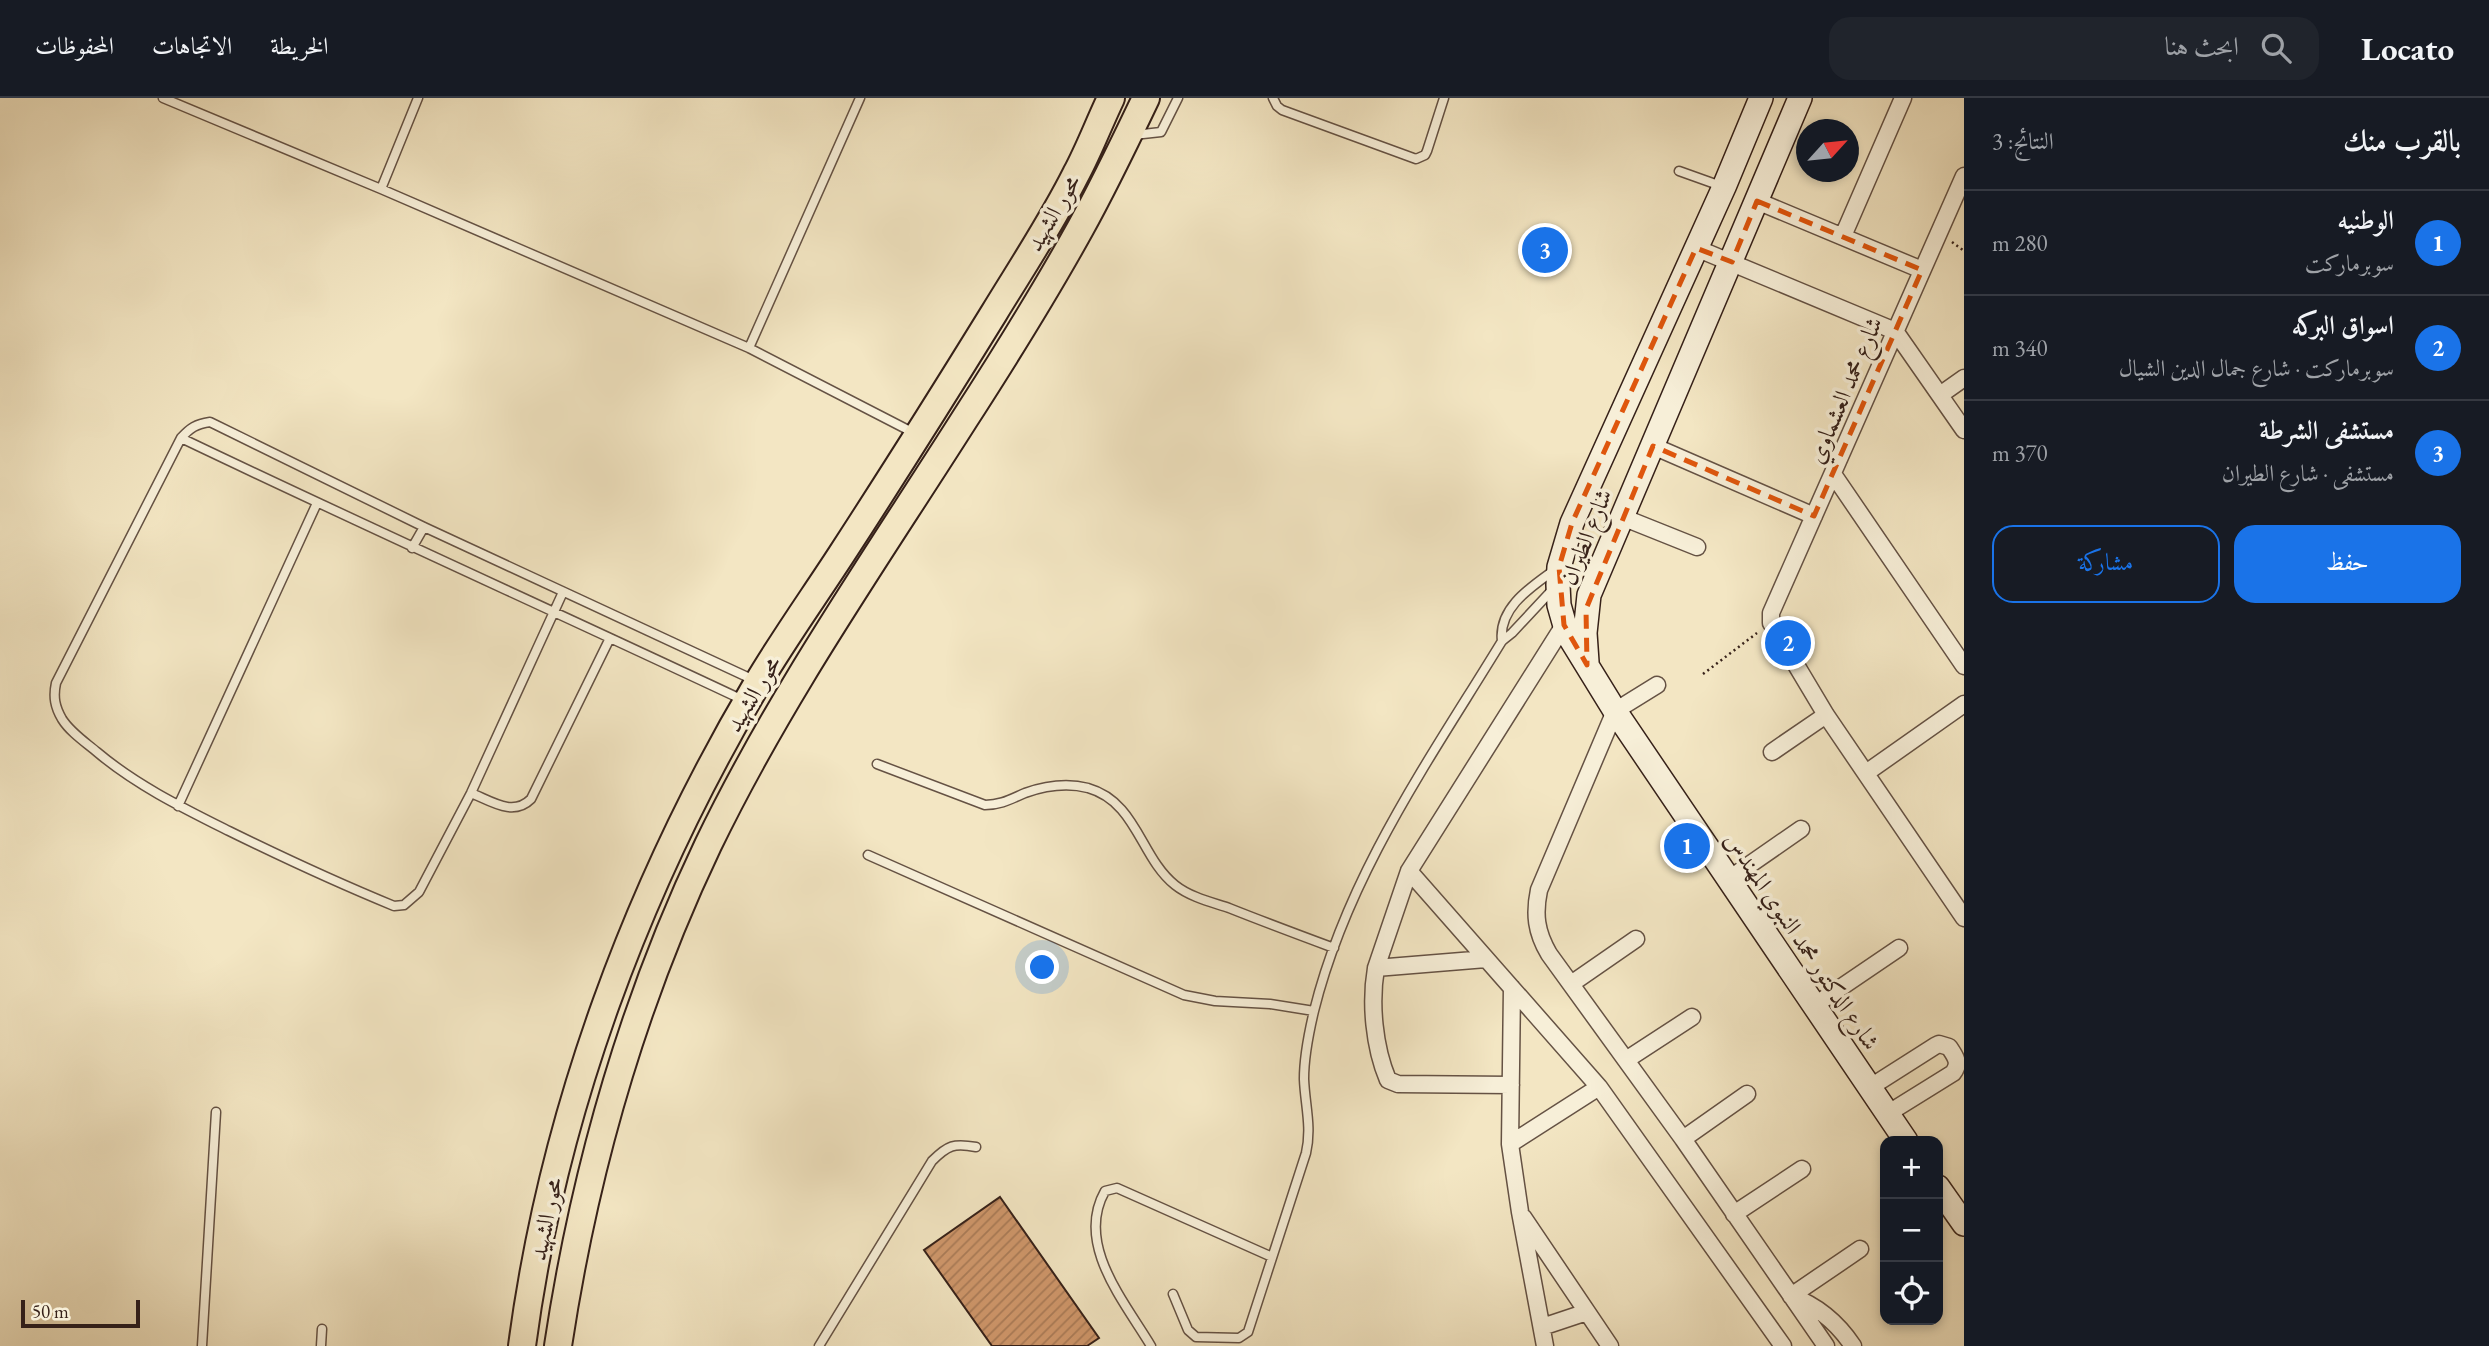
<!DOCTYPE html>
<html lang="ar">
<meta charset="utf-8">
<style>
:root{--surface:#171b24;--page:#20242c;--text:#f1f3f6;--muted:#9ea1a6;--line:#363941;--accent:#1a73e8}
body{margin:0;font-family:"EB Garamond",Amiri,serif;background:var(--page);color:var(--text);direction:rtl}
.controls{position:absolute;right:21px;bottom:21px;display:grid;overflow:hidden;border-radius:14px;box-shadow:0 4px 10px #0003}
.controls button{width:63px;height:63px;display:grid;place-items:center;padding:0;border:0;border-bottom:2px solid var(--line);background:var(--surface);color:var(--text);font:35px sans-serif}
.compass{position:absolute;left:1796px;top:21px;width:63px;height:63px;border-radius:50%;background:var(--surface);box-shadow:0 4px 10px #0003;rotate:63deg}
.scale{position:absolute;left:21px;bottom:18px;width:119px;box-sizing:border-box;padding-left:7px;border:4px solid #362119;border-top:0;font-size:19px;line-height:24px;white-space:nowrap;color:#362119;-webkit-text-stroke:5px #f7efd8;paint-order:stroke}
.you{position:absolute;left:1043px;top:870px;width:24px;height:24px;margin:-18px;border:5px solid #fff;border-radius:50%;background:#1a73e8;box-shadow:0 0 0 10px #1a73e833}
.badge{display:grid;place-items:center;width:46px;height:46px;border-radius:50%;background:var(--accent);color:#fff;font-size:23px;font-weight:700}
.pin{position:absolute;translate:-50% -50%;border:4px solid #fff;box-shadow:0 2px 7px #0006}
.list{margin:0;padding:0;list-style:none}
h2{display:flex;justify-content:space-between;align-items:center;height:91px;margin:0;padding:0 28px;font-size:30px}
h2 small{font-size:23px;font-weight:400;color:var(--muted)}
.list li{display:grid;grid-template-columns:46px 1fr auto;gap:21px;align-items:center;box-sizing:border-box;height:105px;padding:0 28px;border-top:2px solid var(--line)}
.list b{display:block;font-size:26px;white-space:nowrap}
.list p{margin:0;font-size:23px;white-space:nowrap;color:var(--muted)}
.list em{font-size:23px;font-style:normal;color:var(--muted)}
.actions{display:flex;gap:14px;padding:21px 28px}
.actions a{flex:1;padding:16px 0;border:2px solid var(--accent);border-radius:21px;text-align:center;font-size:24px;color:var(--accent)}
.actions .main{background:var(--accent);color:#fff}
.icon{flex:none;width:38px;height:38px;fill:none;stroke:currentColor;stroke-width:2;stroke-linecap:round;stroke-linejoin:round}
.map{position:relative;flex:none;width:1964px;height:1248px;overflow:hidden;direction:ltr}
header{display:flex;align-items:center;gap:42px;box-sizing:border-box;height:98px;padding:0 35px;background:var(--surface);border-bottom:2px solid var(--line)}
header strong{font-size:33px}
nav{display:flex;gap:38px;margin-inline-start:auto;font-size:24px}
.search{width:490px;height:63px;background:var(--page);display:flex;align-items:center;gap:18px;box-sizing:border-box;padding:0 24px;border-radius:21px;color:var(--muted);font-size:26px}
main{display:flex}
aside{flex:1;background:var(--surface)}
.map>svg:first-child{display:block}
.building{fill:url(#building-hatch);stroke:#362119;stroke-width:2}
.lines{fill:none;stroke-linecap:round;stroke-linejoin:round}
.lane-casing{stroke:#655244;stroke-width:11}
.street-casing{stroke:#655244;stroke-width:19}
.secondary-casing{stroke:#362119;stroke-width:26}
.primary-casing{stroke:#362119;stroke-width:30}
.path{stroke:#362119;stroke-width:2.5;stroke-dasharray:2 3.5;stroke-linecap:butt}
.lane{stroke:#f7efd8;stroke-width:8}
.street{stroke:#f7efd8;stroke-width:16}
.secondary{stroke:#f7efd8;stroke-width:23}
.primary{stroke:#f3e6c3;stroke-width:26}
.marked{fill:none;stroke:#df560d;stroke-width:5;stroke-dasharray:14 9;stroke-linejoin:round}
.labels{text-anchor:middle;stroke-width:7;stroke-linejoin:round;paint-order:stroke}
.street-label{font-size:24px;fill:#362119;stroke:#f7efd8}
</style>
<header>
<strong>Locato</strong>
<div class="search"><svg class="icon" aria-label="search" viewBox="0 0 24 24"><circle cx="10" cy="10" r="6"/><path d="M15 15l6 6"/></svg>ابحث هنا</div>
<nav><a>الخريطة</a><a>الاتجاهات</a><a>المحفوظات</a></nav>
</header>
<main>
<aside>
<h2>بالقرب منك<small>النتائج: 3</small></h2>
<ul class="list">
<li><span class="badge">1</span><div><b>الوطنيه</b><p>سوبرماركت</p></div><em>280 m</em></li>
<li><span class="badge">2</span><div><b>اسواق البركه</b><p>سوبرماركت · شارع جمال الدين الشيال</p></div><em>340 m</em></li>
<li><span class="badge">3</span><div><b>مستشفى الشرطة</b><p>مستشفى · شارع الطيران</p></div><em>370 m</em></li>
</ul>
<div class="actions"><a class="main">حفظ</a><a>مشاركة</a></div>
</aside>
<div class="map">
<svg width="1964" height="1248" viewBox="0 0 1964 1248">
<defs>
<pattern id="building-hatch" width="6" height="6" patternUnits="userSpaceOnUse" patternTransform="scale(1.75)"><rect width="6" height="6" fill="#cf976b"/><path d="M-1 1l2-2M0 6l6-6M5 7l2-2" fill="none" stroke="#a97b57"/></pattern>
</defs>
<rect width="100%" height="100%" fill="#f3e6c3"/>
<filter id="stains"><feTurbulence type="fractalNoise" baseFrequency=".00286" numOctaves="4"/><feColorMatrix values="0 0 0 0 .2 0 0 0 0 .09 0 0 0 0 .02 0 0 0 .5 -.17"/></filter>
<radialGradient id="worn" r=".72"><stop offset=".6" stop-color="#630" stop-opacity="0"/><stop offset="1" stop-color="#630" stop-opacity=".3"/></radialGradient>
<!-- building -->
<path class="building" d="M 1000,1099 L 1099,1240 L 1087,1248 L 992,1248 L 924,1152 Z"/>
<g class="lines">
<defs>
<path id="lane" d="M 163,0 L 381,91 L 749,250 L 914,335
M 1273,0 L 1277,8 L 1282,12 L 1416,61 L 1425,57 L 1427,53 L 1444,0
M 1134,37 L 1161,34 L 1178,0
M 1679,73 L 1721,88
M 381,91 L 418,0
M 749,250 L 860,0
M 181,340 C 367,429 556,514 743,602
M 412,450 L 424,429
M 563,494 L 471,695 L 419,794 L 404,807 L 394,808 C 338,785 284,760 229,733 C 183,710 136,687 97,654 C 85,644 70,634 62,621 C 55,609 53,599 56,585 L 181,340 C 190,330 196,326 210,324 L 424,429 L 756,583
M 1502,543 C 1498,510 1531,489 1553,473
M 877,666 L 985,707 C 1001,707 1011,701 1025,695 C 1045,688 1068,685 1088,690 C 1137,704 1140,759 1175,787 C 1190,799 1211,804 1229,810 C 1264,824 1299,837 1334,850
M 471,695 C 491,703 513,719 531,701 L 610,540
M 178,708 L 317,405
M 868,757 L 1184,897 L 1215,903 L 1270,906 L 1314,913
M 1173,1196 L 1188,1232 L 1196,1239 L 1239,1240 L 1248,1234 L 1306,1055 C 1312,1029 1305,1007 1304,981 C 1304,959 1309,934 1314,913 C 1348,776 1430,661 1502,543 L 1512,535 L 1554,490
M 202,1248 L 216,1014
M 321,1248 L 322,1231
M 819,1248 L 932,1063 C 948,1047 954,1045 976,1049
M 1151,1248 C 1124,1203 1075,1146 1105,1093 L 1117,1090 L 1272,1159"/>
<path id="street" d="M 1964,78 L 1771,515 L 1771,525 L 1826,617 L 1964,820
M 1757,103 L 1922,172
M 1843,138 L 1903,0
M 1696,150 L 1895,233 L 1964,332
M 1940,297 L 1964,280
M 1653,348 L 1814,418
M 1833,376 L 1964,568
M 1622,419 L 1697,449
M 1657,587 L 1615,613 L 1539,792 C 1534,816 1536,834 1549,856 L 1683,1041 L 1826,1248
M 1772,654 L 1826,617
M 1866,675 L 1964,606
M 1409,773 L 1599,989 L 1783,1248
M 1729,781 L 1801,731
M 1376,870 L 1486,861
M 1571,886 L 1636,841
M 1512,890 L 1510,1046 L 1520,1114 L 1545,1248
M 1815,907 L 1899,850
M 1626,962 L 1692,919
M 1511,987 L 1398,986 L 1388,982 C 1374,949 1370,905 1376,870 L 1409,773 L 1564,527
M 1869,990 L 1935,948 L 1939,946 L 1949,949 C 1955,958 1961,965 1953,975 L 1887,1016
M 1683,1041 L 1747,996
M 1510,1046 L 1599,989
M 1734,1116 L 1802,1071
M 1523,1119 L 1610,1248
M 1791,1198 L 1860,1151
M 1791,1198 C 1818,1208 1837,1224 1853,1248
M 1542,1229 L 1587,1214"/>
<path id="secondary" d="M 1761,0 L 1724,89 L 1572,425 L 1559,469 L 1558,487 L 1559,507 L 1567,535 L 1615,613 L 1906,1043
M 1587,564 L 1585,535 L 1589,497 L 1800,0
M 1938,1089 L 1964,1126"/>
<path id="primary" d="M 522,1248 C 553,1014 637,789 757,586 C 783,542 813,500 841,457 C 893,377 944,296 994,215 C 1022,169 1052,124 1076,76 C 1089,52 1099,25 1111,0
M 558,1248 C 584,1076 633,904 708,747 C 780,598 875,462 964,322 C 1004,260 1044,196 1080,131 C 1104,88 1125,44 1146,0"/>
</defs>
<!-- lane casing -->
<use href="#lane" class="lane-casing"/>
<!-- street casing -->
<use href="#street" class="street-casing"/>
<!-- secondary casing -->
<use href="#secondary" class="secondary-casing"/>
<!-- primary casing -->
<use href="#primary" class="primary-casing"/>
<!-- path -->
<path class="path" d="M 1952,144 L 1964,153
M 1703,576 L 1757,535"/>
<!-- lane -->
<use href="#lane" class="lane"/>
<!-- street -->
<use href="#street" class="street"/>
<!-- secondary -->
<use href="#secondary" class="secondary"/>
<!-- primary -->
<use href="#primary" class="primary"/>
</g>
<!-- marked area -->
<path class="marked" d="M 1757,103 L 1922,172 L 1814,418 L 1653,348 L 1586,511 L 1587,567 L 1564,527 L 1559,469 L 1572,425 L 1696,150 L 1732,164 Z"/>
<g class="labels">
<!-- street labels -->
<g class="street-label">
<text transform="translate(1053 115) rotate(-60)" y="8">محور الشهيد</text>
<text transform="translate(1845 292) rotate(-67)" y="8">شارع محمد العشماوي</text>
<text transform="translate(1586 439) rotate(-68)" y="8">شارع الطيران</text>
<text transform="translate(753 596) rotate(-59)" y="8">محور الشهيد</text>
<text transform="translate(1802 843) rotate(56)" y="8">شارع الدكتور محمد النبوي المهندس</text>
<text transform="translate(546 1121) rotate(-78)" y="8">محور الشهيد</text>
</g>
</g>
<rect width="100%" height="100%" filter="url(#stains)"/>
<rect width="100%" height="100%" fill="url(#worn)"/>
</svg>
<div class="controls">
<button>+</button>
<button>−</button>
<button><svg class="icon" aria-label="locate" viewBox="0 0 24 24"><circle cx="12" cy="12" r="6"/><path d="M12 2v4M12 18v4M2 12h4M18 12h4"/></svg></button>
</div>
<svg class="compass" viewBox="-18 -18 36 36"><path d="M0-13l5 13h-10z" fill="#e53935"/><path d="M0 13l5-13h-10z" fill="#9ea1a6"/></svg>
<div class="scale">50 m</div>
<div class="you"></div>
<div class="pin badge" style="left:1687px;top:748px">1</div>
<div class="pin badge" style="left:1788px;top:545px">2</div>
<div class="pin badge" style="left:1545px;top:152px">3</div>
</div>
</main>
